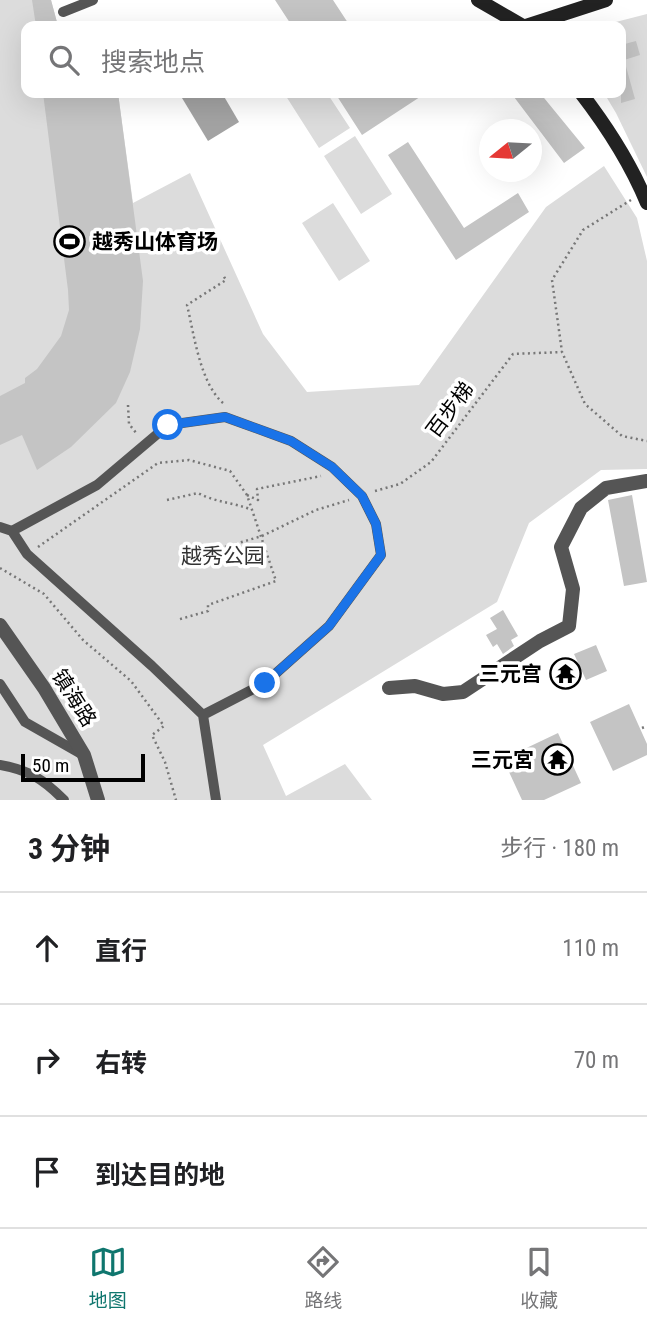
<!DOCTYPE html>
<html lang="zh">
<meta charset="utf-8">
<style>
:root{--surface:#fff;--page:#f2f2f2;--text:#202124;--muted:#757577;--line:#e0e0e0;--accent:#0f766e}
body{margin:0;font-family:"Roboto Condensed","Noto Sans SC",sans-serif;background:var(--page);color:var(--text)}
.compass{position:absolute;left:479px;top:119px;width:63px;height:63px;border-radius:50%;background:var(--surface);box-shadow:0 7px 28px #0002;rotate:252deg}
.scale{position:absolute;left:21px;bottom:18px;width:124px;box-sizing:border-box;padding-left:7px;border:4px solid #000;border-top:0;font-size:19px;line-height:24px;white-space:nowrap;color:#000;-webkit-text-stroke:5px #fff;paint-order:stroke}
.stop{position:absolute;width:21px;height:21px;margin:-16px;border:5px solid #1a73e8;border-radius:50%;background:#fff}
.stop.end{background:#1a73e8;border-color:#fff;box-shadow:0 2px 7px #0008}
.list{margin:0;padding:0;list-style:none}
h2{display:flex;justify-content:space-between;align-items:center;height:91px;margin:0;padding:0 28px;font-size:30px}
h2 small{font-size:23px;font-weight:400;color:var(--muted)}
.list li{display:grid;grid-template-columns:46px 1fr auto;gap:21px;align-items:center;box-sizing:border-box;height:112px;padding:0 28px;border-top:2px solid var(--line)}
.list b{display:block;font-size:26px;white-space:nowrap}
.list em{font-size:23px;font-style:normal;color:var(--muted)}
.icon{flex:none;width:38px;height:38px;fill:none;stroke:currentColor;stroke-width:2;stroke-linecap:round;stroke-linejoin:round}
.map{position:relative;flex:none;width:647px;height:800px;overflow:hidden}
.search{position:absolute;background:var(--surface);box-shadow:0 7px 28px #0002;left:21px;right:21px;top:21px;height:77px;display:flex;align-items:center;gap:18px;box-sizing:border-box;padding:0 24px;border-radius:14px;color:var(--muted);font-size:26px}
.sheet{height:427px;background:var(--surface)}
nav{display:flex;justify-content:space-around;align-items:center;box-sizing:border-box;height:98px;border-top:2px solid var(--line);background:var(--surface);font-size:19px;color:var(--muted)}
nav a{display:grid;justify-items:center;gap:4px}
nav .on{color:var(--accent)}
.map>svg:first-child{display:block}
.green{fill:#dcdcdc}
.water{fill:#a3a3a3}
.building{fill:#c4c4c4}
.lines{fill:none;stroke-linecap:round;stroke-linejoin:round}
.path{stroke:#777;stroke-width:2.5;stroke-dasharray:2 3.5;stroke-linecap:butt}
.lane{stroke:#555;stroke-width:10}
.street{stroke:#555;stroke-width:14}
.secondary{stroke:#222;stroke-width:14}
.route{stroke:#1a73e8;stroke-width:9}
.labels{text-anchor:middle;stroke-width:7;stroke-linejoin:round;paint-order:stroke}
.poi-label{font-size:21px;font-weight:bold;fill:#000;stroke:#fff;text-anchor:end}
.street-label{font-size:21px;fill:#000;stroke:#fff}
.park-label{font-size:21px;fill:#333;stroke:#fff}
</style>
<div class="map">
<svg width="647" height="800" viewBox="0 0 647 800">
<rect width="100%" height="100%" fill="#fff"/>
<!-- green -->
<path class="green" d="M 0,0 L 51,0 L 58,26 L 26,26 L 26,93 L 118,93 L 133,203 L 190,173 L 263,334 L 307,392 L 419,385 L 546,207 L 604,166 L 637,218 L 647,261 L 647,469 L 601,470 L 529,523 L 497,602 L 263,745 L 286,796 L 345,764 L 372,800 L 0,800 Z
M 647,14 L 647,177 L 616,113 L 604,93 L 621,93 L 621,26 L 600,26 Z
M 284,93 L 327,93 L 350,128 L 319,148 Z
M 355,136 L 392,194 L 361,214 L 324,156 Z
M 333,203 L 370,261 L 339,281 L 302,223 Z"/>
<!-- water -->
<path class="water" d="M 179,93 L 222,93 L 239,122 L 208,141 Z"/>
<!-- building -->
<path class="building" d="M 32,0 L 51,0 L 58,26 L 36,26 Z
M 275,0 L 333,0 L 350,26 L 292,26 Z
M 636,41 L 640,55 L 621,61 L 621,45 Z
M 625,63 L 635,99 L 621,103 L 621,64 Z
M 43,93 L 118,93 L 143,281 L 140,329 L 130,372 L 116,403 L 71,447 L 37,470 L 22,435 L 0,445 L 0,396 L 25,383 L 25,378 L 37,369 L 61,336 L 69,310 L 68,290 Z
M 335,93 L 426,93 L 362,135 Z
M 511,93 L 540,93 L 585,148 L 564,163 Z
M 408,142 L 464,228 L 518,193 L 529,212 L 456,260 L 388,155 Z
M 632,495 L 647,582 L 624,586 L 608,500 Z
M 503,610 L 518,636 L 511,640 L 514,646 L 503,654 L 497,644 L 493,647 L 486,635 L 497,629 L 490,618 Z
M 596,645 L 607,671 L 586,680 L 574,654 Z
M 629,704 L 647,744 L 647,755 L 613,771 L 590,722 Z
M 558,733 L 581,783 L 544,800 L 522,800 L 503,759 Z"/>
<g class="lines">
<!-- path -->
<path class="path" d="M 631,200 L 583,230 L 552,280 L 562,352 L 585,404 L 622,436 L 647,441
M 223,403 C 200,383 194,334 187,305 L 226,280 L 223,275
M 128,405 L 129,424 L 137,434
M 375,491 L 400,484 L 431,462 L 513,354 L 562,352
M 247,495 L 258,500 L 257,489 L 321,476
M 167,500 L 198,493 C 217,503 233,502 252,510
M 38,547 L 158,463 L 189,460 L 230,471 L 247,495 L 276,581 L 208,605 L 208,611 L 177,620
M 225,547 L 262,536 L 316,510 L 349,500
M 0,568 L 44,594 L 83,640 L 131,681 L 164,726 L 152,735 L 165,762 L 176,800
M 642,728 L 647,726"/>
<!-- lane -->
<path class="lane" d="M 63,12 L 93,0
M 0,527 L 12,531 L 97,485 L 168,425 L 225,417 L 291,441 L 332,467 L 362,496 L 376,524 L 381,555 L 329,626 L 265,683 L 203,715
M 12,531 L 27,554 L 152,666 L 203,715 L 216,800
M 0,684 L 25,722 L 83,755
M 0,765 C 29,770 43,779 64,800"/>
<!-- street -->
<path class="street" d="M 0,625 L 44,688 L 84,755 L 98,800
M 389,688 L 415,686 L 443,694 L 463,692 L 540,641 L 569,626 L 573,589 L 561,547 L 581,508 L 606,488 L 647,481"/>
<!-- secondary -->
<path class="secondary" d="M 478,0 L 523,26
M 526,26 L 606,0
M 581,93 C 608,128 630,162 647,203"/>
</g>
<g class="lines">
<!-- route -->
<path class="route" d="M 168,425 L 225,417 L 291,441 L 332,467 L 362,496 L 376,524 L 381,555 L 329,626 L 265,683"/>
</g>
<!-- icons -->
<defs>
<symbol id="stadium-ring" viewBox="-11 -11 22 22"><circle r="9.5" fill="#fff" stroke="#000" stroke-width="1.5"/><path d="M0-5a6.5 5 0 1 0 0 10a6.5 5 0 1 0 0-10ZM-3.5-1.8h7v3.6h-7Z" fill="#000"/></symbol>
<symbol id="temple-ring" viewBox="-11 -11 22 22"><circle r="9.5" fill="#fff" stroke="#000" stroke-width="1.5"/><path d="M0-6L5-2H3V0L6.5 2.5H4V6H1.5V3h-3V6H-4V2.5H-6.5L-3 0V-2H-5Z" fill="#000"/></symbol>
</defs>
<g fill-rule="evenodd">
<use href="#stadium-ring" x="52" y="224" width="35" height="35"/>
<use href="#temple-ring" x="548" y="656" width="35" height="35"/>
<use href="#temple-ring" x="540" y="742" width="35" height="35"/>
</g>
<g class="labels">
<!-- poi labels -->
<g class="poi-label">
<text x="92" y="249" text-anchor="start">越秀山体育场</text>
<text x="542" y="681">三元宫</text>
<text x="534" y="767">三元宮</text>
</g>
<!-- street labels -->
<g class="street-label">
<text transform="translate(450 410) rotate(-53)" y="7">百步梯</text>
<text transform="translate(74 698) rotate(58)" y="7">镇海路</text>
</g>
<!-- park labels -->
<g class="park-label">
<text x="223" y="563">越秀公园</text>
</g>
</g>
</svg>
<svg class="compass" viewBox="-18 -18 36 36"><path d="M0-13l5 13h-10z" fill="#e53935"/><path d="M0 13l5-13h-10z" fill="#757577"/></svg>
<div class="scale">50 m</div>
<div class="stop" style="left:168px;top:425px"></div>
<div class="stop end" style="left:265px;top:683px"></div>
<div class="search"><svg class="icon" aria-label="search" viewBox="0 0 24 24"><circle cx="10" cy="10" r="6"/><path d="M15 15l6 6"/></svg>搜索地点</div>
</div>
<section class="sheet">
<h2>3 分钟<small>步行 · 180 m</small></h2>
<ul class="list">
<li><svg class="icon" aria-label="ahead" viewBox="0 0 24 24"><path d="M12 20V5M6 11l6-6 6 6"/></svg><div><b>直行</b></div><em>110 m</em></li>
<li><svg class="icon" aria-label="right" viewBox="0 0 24 24"><path d="M7 20v-9h11M14 6l5 5-5 5"/></svg><div><b>右转</b></div><em>70 m</em></li>
<li><svg class="icon" aria-label="arrive" viewBox="0 0 24 24"><path d="M6 21V4h12l-3 4 3 4H6"/></svg><div><b>到达目的地</b></div></li>
</ul>
</section>
<nav>
<a class="on"><svg class="icon" aria-label="map" viewBox="0 0 24 24"><path d="M3 6l6-2 6 2 6-2v14l-6 2-6-2-6 2zM9 4v14M15 6v14"/></svg>地图</a>
<a><svg class="icon" aria-label="directions" viewBox="0 0 24 24"><path d="M12 3l9 9-9 9-9-9zM9 14v-3h6M13 9l2 2-2 2"/></svg>路线</a>
<a><svg class="icon" aria-label="saved" viewBox="0 0 24 24"><path d="M7 4h10v16l-5-4-5 4z"/></svg>收藏</a>
</nav>
